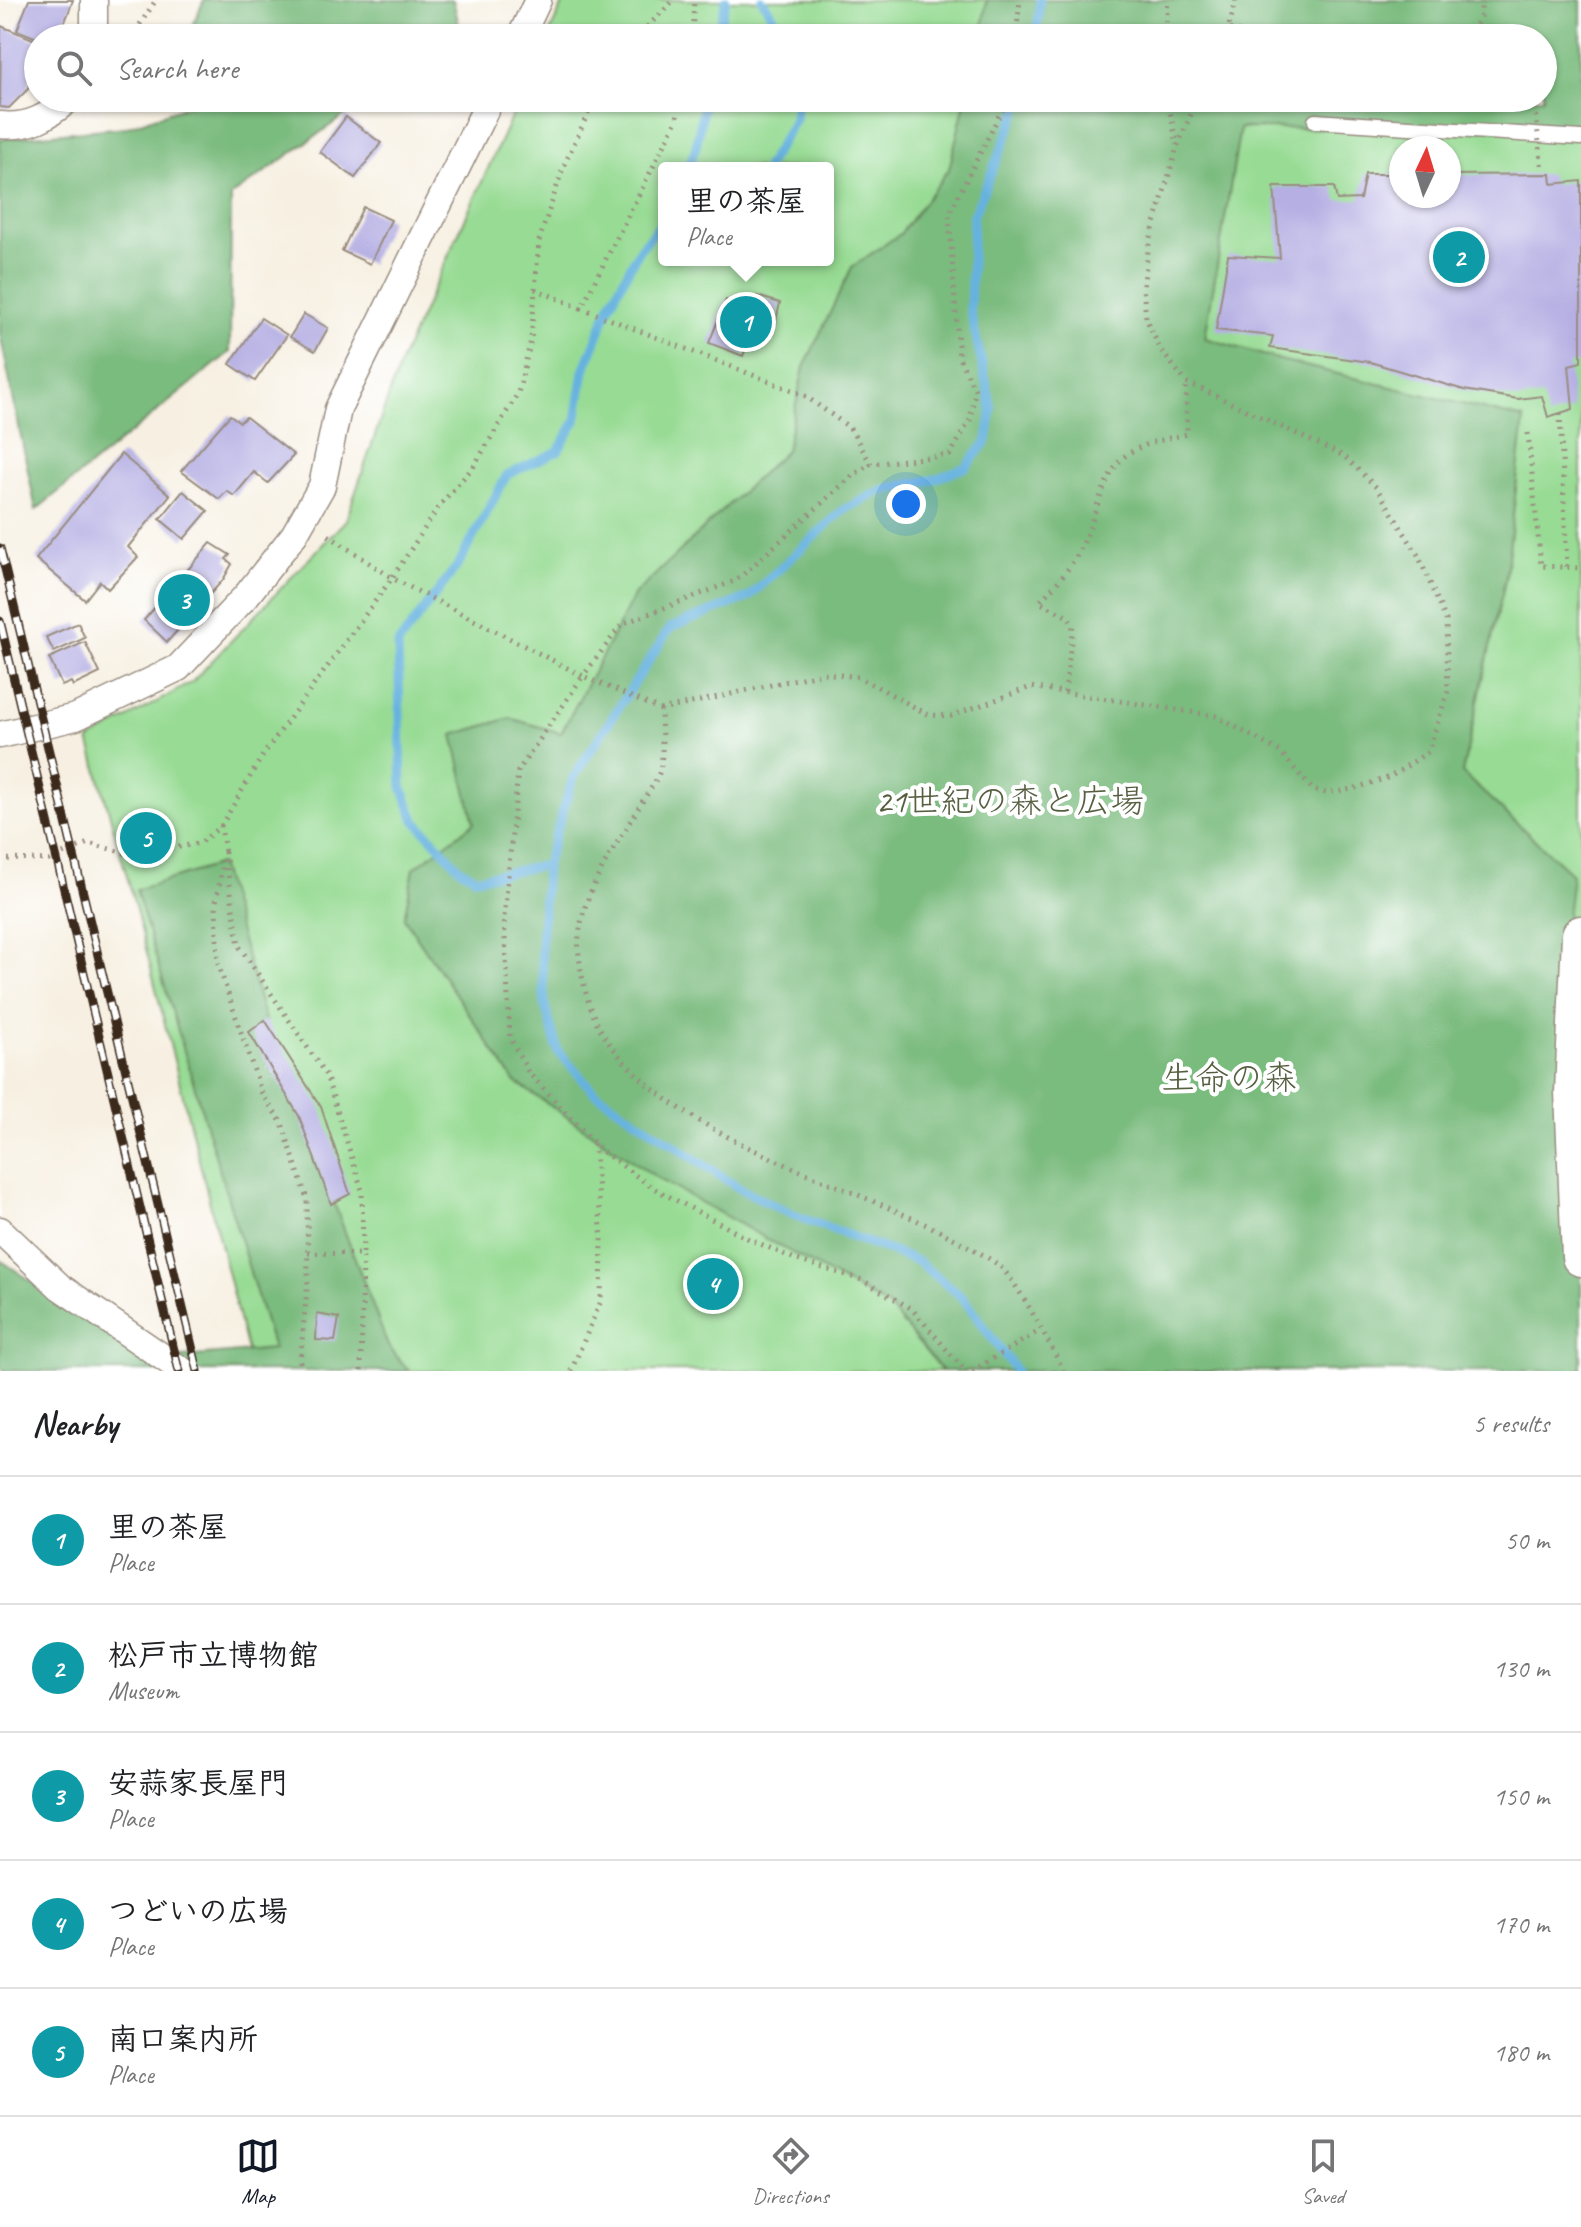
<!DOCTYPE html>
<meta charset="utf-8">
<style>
:root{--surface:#fff;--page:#f6f6f6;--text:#202124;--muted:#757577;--line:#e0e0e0;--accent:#111827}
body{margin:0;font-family:Caveat,"Klee One",sans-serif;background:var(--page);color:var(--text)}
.compass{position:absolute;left:1389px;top:136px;width:72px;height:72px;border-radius:50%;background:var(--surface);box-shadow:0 2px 6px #0004;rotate:4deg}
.you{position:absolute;left:906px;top:504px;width:28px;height:28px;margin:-20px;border:6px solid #fff;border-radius:50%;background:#1a73e8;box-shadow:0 0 0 12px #1a73e833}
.badge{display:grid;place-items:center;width:52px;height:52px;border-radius:50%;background:var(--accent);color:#fff;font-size:26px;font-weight:700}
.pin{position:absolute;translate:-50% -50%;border:4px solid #fff;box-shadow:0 2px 8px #0006}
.popup{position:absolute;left:658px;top:162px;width:176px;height:104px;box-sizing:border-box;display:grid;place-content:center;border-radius:8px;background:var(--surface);filter:drop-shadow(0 2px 6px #0005);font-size:26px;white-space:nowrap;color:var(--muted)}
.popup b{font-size:30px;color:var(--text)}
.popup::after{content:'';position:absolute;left:50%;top:100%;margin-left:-16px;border:16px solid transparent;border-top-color:var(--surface)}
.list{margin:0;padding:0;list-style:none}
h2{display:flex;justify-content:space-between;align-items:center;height:104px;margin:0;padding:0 32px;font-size:34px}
h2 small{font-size:26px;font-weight:400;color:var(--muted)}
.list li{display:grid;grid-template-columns:52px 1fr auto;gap:24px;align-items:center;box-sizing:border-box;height:128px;padding:0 32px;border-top:2px solid var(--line)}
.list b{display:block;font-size:30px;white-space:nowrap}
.list p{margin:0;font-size:26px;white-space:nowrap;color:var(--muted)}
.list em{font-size:26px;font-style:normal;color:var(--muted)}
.icon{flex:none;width:44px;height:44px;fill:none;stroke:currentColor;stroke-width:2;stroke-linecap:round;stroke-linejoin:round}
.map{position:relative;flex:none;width:1581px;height:1371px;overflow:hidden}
.search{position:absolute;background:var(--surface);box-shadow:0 2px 6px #0004;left:24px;right:24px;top:24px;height:88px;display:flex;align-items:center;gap:20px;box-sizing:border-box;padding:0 28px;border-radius:44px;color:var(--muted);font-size:30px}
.sheet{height:744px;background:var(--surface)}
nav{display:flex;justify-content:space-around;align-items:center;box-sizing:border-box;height:112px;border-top:2px solid var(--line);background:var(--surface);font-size:22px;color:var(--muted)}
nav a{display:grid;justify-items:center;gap:4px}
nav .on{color:var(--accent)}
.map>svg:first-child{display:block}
.green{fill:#98db94;stroke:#6a8259;stroke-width:2;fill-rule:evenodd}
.forest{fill:#7abb7e;stroke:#5a724e;stroke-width:2}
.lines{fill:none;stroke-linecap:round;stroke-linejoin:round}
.stream{stroke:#66b2df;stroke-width:9}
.building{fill:#b5afe3}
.lane-casing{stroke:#998d80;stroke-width:17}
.street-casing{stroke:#998d80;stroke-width:29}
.secondary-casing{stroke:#998d80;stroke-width:41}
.path{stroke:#998d80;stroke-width:5;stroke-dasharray:2 6;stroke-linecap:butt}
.lane{stroke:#fff;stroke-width:14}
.street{stroke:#fff;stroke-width:26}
.secondary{stroke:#fff;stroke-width:38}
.rail-casing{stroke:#3b2a1e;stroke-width:9}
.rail{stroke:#fff;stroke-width:6;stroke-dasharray:18;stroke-linecap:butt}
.path-bridge{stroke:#998d80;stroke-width:5;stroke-dasharray:2 6;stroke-linecap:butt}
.labels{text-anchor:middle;stroke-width:8;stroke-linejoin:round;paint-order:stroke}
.park-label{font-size:34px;fill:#575f41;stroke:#fff}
</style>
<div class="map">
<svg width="1581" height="1371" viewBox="0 0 1581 1371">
<rect width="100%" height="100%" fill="#fff"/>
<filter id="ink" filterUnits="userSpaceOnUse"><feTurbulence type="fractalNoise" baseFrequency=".0125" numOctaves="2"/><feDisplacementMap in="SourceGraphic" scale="16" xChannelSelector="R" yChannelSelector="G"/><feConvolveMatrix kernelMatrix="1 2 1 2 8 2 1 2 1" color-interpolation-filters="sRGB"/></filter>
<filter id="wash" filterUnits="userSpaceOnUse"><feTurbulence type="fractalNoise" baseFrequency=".006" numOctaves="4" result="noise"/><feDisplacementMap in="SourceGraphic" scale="32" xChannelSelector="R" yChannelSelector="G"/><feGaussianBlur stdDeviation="1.8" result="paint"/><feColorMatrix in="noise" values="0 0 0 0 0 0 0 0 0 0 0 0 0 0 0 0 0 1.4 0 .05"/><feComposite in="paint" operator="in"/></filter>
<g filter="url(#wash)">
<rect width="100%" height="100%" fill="#f7f0e2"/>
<!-- green -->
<path class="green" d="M 565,0 L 1581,0 L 1581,1371 L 252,1371 L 136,909 L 89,740 L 192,682 L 346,520 L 401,360 L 520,98 L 1543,98 L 1543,38 L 547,38 ZM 1401,148 L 1449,148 L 1449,196 L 1401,196 ZM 664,168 L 828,168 L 828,260 L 664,260 Z"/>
<!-- forest -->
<path class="forest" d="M 204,0 L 453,0 L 462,38 L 187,38 Z
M 987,0 L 1581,0 L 1581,130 L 1240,128 L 1205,338 L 1280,360 L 1524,419 L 1506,576 L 1462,773 L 1572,874 L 1561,974 L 1581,1117 L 1581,1371 L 942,1371 L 888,1306 L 662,1181 L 514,1081 L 404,918 L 414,868 L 474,823 L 453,735 L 510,718 L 561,733 L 635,594 L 786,450 L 804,367 L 852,267 L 900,234 L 949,169 L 966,98 L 1543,98 L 1543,38 L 980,38 Z
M 209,98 L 369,98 L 231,196 L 230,352 L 36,510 L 0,334 L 0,139 L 126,127 Z
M 220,864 L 265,1020 L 388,1346 L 409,1371 L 5,1371 L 0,1367 L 0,1260 L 149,1360 L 273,1349 L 136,890 Z"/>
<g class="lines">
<!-- stream -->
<path class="stream" d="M 762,0 L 788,38
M 717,38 L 726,0
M 1036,38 L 1040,0
M 688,168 L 696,147 L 705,98
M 766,168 L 795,119 L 797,98
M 546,865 L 477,878 L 461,870 L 415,820 L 402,787 L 398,644 L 458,565 L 507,475 L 558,451 L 576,421 L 584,371 L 610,305 L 639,250 L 664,220
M 1016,1371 L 962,1297 L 917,1261 L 791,1214 L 737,1187 L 594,1092 L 558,1051 L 545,1006 L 541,946 L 546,865 L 573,778 L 670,628 L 749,597 L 843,510 L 882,490 L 935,479 L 966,467 L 987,441 L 992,409 L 970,310 L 973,216 L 1023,98"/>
</g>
<g id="blocks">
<!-- building -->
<path class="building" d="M 29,0 L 73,0 L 59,38 L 37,38 L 17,30 Z
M 1,26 L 38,41 L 28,89 L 9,108 L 0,107 Z
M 346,117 L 381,143 L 355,178 L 320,152 Z
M 1365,174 L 1401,174 L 1401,196 L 1449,196 L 1449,175 L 1551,174 L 1552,184 L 1581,181 L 1581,362 L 1569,365 L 1573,409 L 1548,417 L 1542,396 L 1518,399 L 1464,390 L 1370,362 L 1270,348 L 1273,336 L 1216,330 L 1228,255 L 1280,258 L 1274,187 L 1334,187 L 1337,200 L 1360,199 Z
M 363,207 L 391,220 L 370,264 L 342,251 Z
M 757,296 L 780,303 L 773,334 L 751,335 L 743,356 L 709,343 L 726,300 L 753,310 Z
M 304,314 L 328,328 L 315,351 L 290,337 Z
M 261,318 L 287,335 L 255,381 L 230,364 Z
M 230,415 L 240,422 L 246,417 L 294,455 L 268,483 L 254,472 L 234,496 L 227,491 L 219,499 L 181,471 Z
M 121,454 L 170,495 L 128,547 L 138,557 L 108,589 L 100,581 L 85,600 L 36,559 Z
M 183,491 L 208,511 L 184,539 L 160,519 Z
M 211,543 L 230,555 L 226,559 L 232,564 L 223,580 L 167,642 L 144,620 Z
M 78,623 L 85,638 L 54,652 L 46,637 Z
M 85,642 L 100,673 L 73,686 L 71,682 L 62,686 L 49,658 Z
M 265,1020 L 321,1107 L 350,1194 L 331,1204 L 299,1116 L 249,1032 Z
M 317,1314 L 339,1318 L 335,1341 L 316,1340 Z"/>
</g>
</g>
<g filter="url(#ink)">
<use href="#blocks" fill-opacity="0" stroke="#998d80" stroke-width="2"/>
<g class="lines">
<defs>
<path id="lane" d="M 1315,121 L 1581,138"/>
<path id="street" d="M 94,0 L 94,38
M 520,38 L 538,0
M 0,125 C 29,128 48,117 70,98
M 0,735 L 76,717 L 178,668 L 246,596 L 294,535 L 322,486 L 338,409 L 491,98
M 0,1230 L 60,1287 L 183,1371"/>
<path id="secondary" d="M 1581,935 L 1574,1092 L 1581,1257"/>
</defs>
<!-- lane casing -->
<use href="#lane" class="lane-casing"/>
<!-- street casing -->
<use href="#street" class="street-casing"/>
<!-- secondary casing -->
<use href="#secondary" class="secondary-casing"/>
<!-- path -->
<path class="path" d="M 1236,0 L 1228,29 L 1263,38
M 131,38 L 156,0
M 636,38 L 674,0
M 692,38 L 694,0
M 1016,38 L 1020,0
M 1165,38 L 1168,0
M 1224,38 L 1228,29
M 1468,38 L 1481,15 L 1481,0
M 595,98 L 563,168 L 539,241 L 531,340 L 518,393 L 474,466 L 440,505 L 392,578 L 583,676 L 622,624 L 737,580 L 852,476 L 871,464
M 1167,98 L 1177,144
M 535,289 L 581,308 L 676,122 L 681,98
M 581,308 L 804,395 L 850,428 L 871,464 L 950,455 L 970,420 L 975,390 L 959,358 L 949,214 L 1008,98
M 1560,413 L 1567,567
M 1528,433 L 1541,566 L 1581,568
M 1065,692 L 1073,625 L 1068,617 L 1039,602 C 1055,586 1071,568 1081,548 C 1095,520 1099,487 1119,462 C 1134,444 1166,439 1187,434 L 1186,382
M 661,710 L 583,676 L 518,771 L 504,918 L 510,1038 L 528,1072 L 602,1151 L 653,1188 L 747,1238 L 797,1260 L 862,1280 L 912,1309 L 965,1371
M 221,826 L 263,755 L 392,578 L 325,533
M 0,859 L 49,860 L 88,843 L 125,853 L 147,853 L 200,843 L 221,826 L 225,853
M 299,1371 L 308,1279 L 307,1199 L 282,1123 L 262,1094 L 218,964 L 216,902 L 225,853 L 239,946 L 326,1075 L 362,1190 L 363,1254 L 308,1253
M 361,1371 L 363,1254
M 571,1371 L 601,1301 L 602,1240 L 594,1143
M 972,1371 L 1041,1330
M 1064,1371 C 1052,1349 1015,1276 997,1264 C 884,1187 688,1155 607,1040 C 590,1016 582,984 579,955 C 574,902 613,851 639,807 C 645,796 657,782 660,770 C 664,752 661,728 661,710 L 823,673 L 859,677 L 929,715 L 951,716 L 1031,687 L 1216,716 L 1280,752 L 1313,790 L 1326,793 L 1352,789 L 1390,777 L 1428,752 L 1448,691 L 1446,620 L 1418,555 L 1376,487 L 1344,456 L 1186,382 L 1160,349 L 1146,318 L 1143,288 L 1149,244 L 1177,147 L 1198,98"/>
<!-- lane -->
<use href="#lane" class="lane"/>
<!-- street -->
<use href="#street" class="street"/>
<!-- secondary -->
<use href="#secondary" class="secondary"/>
<defs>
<path id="rail" d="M 0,548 L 198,1371
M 0,621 L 179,1371"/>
</defs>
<!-- rail casing -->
<use href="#rail" class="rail-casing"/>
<!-- rail -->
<use href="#rail" class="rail"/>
<!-- path-bridge -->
<path class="path-bridge" d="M 1519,98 L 1536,116 L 1542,171"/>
</g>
</g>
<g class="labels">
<!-- park labels -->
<g class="park-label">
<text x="1010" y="812">21世紀の森と広場</text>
<text x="1229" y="1089">生命の森</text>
</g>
</g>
</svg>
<svg class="compass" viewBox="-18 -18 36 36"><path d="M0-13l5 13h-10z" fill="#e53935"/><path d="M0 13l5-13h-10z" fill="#757577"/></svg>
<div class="you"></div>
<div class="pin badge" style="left:746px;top:322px;background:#0f9aa8">1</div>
<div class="popup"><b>里の茶屋</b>Place</div>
<div class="pin badge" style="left:1459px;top:257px;background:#0f9aa8">2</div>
<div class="pin badge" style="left:184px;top:600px;background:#0f9aa8">3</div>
<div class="pin badge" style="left:713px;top:1284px;background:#0f9aa8">4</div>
<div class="pin badge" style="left:146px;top:838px;background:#0f9aa8">5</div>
<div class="search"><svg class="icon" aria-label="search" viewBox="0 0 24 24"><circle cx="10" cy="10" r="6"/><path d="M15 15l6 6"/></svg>Search here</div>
</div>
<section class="sheet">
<h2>Nearby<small>5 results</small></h2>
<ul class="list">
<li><span class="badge" style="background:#0f9aa8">1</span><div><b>里の茶屋</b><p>Place</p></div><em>50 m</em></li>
<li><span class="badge" style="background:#0f9aa8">2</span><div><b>松戸市立博物館</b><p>Museum</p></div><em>130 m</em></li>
<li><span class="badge" style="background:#0f9aa8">3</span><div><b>安蒜家長屋門</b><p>Place</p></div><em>150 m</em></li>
<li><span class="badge" style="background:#0f9aa8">4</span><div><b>つどいの広場</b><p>Place</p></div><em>170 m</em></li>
<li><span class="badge" style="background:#0f9aa8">5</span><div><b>南口案内所</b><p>Place</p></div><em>180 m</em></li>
</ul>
</section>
<nav>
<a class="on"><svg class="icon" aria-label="map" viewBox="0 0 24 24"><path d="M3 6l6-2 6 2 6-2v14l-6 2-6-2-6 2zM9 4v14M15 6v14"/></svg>Map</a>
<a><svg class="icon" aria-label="directions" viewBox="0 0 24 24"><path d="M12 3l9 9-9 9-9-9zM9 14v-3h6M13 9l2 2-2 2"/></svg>Directions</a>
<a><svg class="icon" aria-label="saved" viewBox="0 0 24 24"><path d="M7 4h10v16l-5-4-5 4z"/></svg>Saved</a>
</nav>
